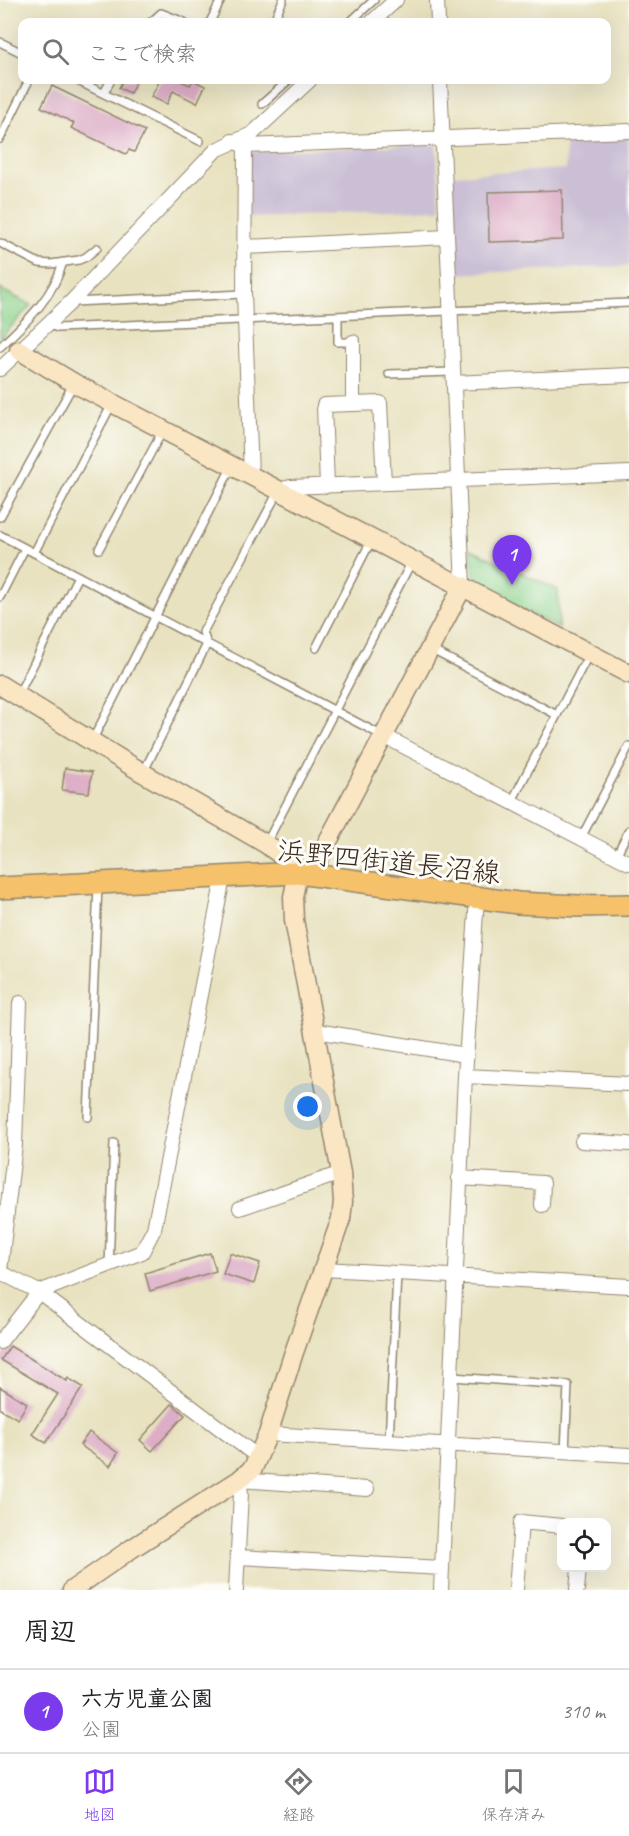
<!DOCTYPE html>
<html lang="ja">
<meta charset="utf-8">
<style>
:root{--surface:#fff;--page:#f2f2f2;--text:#202124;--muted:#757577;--line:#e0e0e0;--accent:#7c3aed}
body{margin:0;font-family:Caveat,"Klee One",sans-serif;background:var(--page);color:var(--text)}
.controls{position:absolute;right:18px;bottom:18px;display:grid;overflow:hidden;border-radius:12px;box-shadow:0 6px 24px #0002}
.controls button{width:54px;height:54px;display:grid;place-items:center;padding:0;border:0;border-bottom:2px solid var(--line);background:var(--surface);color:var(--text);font:30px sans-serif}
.you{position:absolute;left:308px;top:1107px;width:21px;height:21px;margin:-15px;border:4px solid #fff;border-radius:50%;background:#1a73e8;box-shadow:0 0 0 9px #1a73e833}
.badge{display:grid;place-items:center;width:39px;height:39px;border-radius:50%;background:var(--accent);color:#fff;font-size:20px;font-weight:700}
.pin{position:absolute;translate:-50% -50px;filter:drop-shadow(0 2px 3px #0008)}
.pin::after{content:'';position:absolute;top:32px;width:21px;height:18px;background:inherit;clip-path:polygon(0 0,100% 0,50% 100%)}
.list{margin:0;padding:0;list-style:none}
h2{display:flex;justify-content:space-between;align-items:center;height:78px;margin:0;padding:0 24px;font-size:26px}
h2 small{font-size:20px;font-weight:400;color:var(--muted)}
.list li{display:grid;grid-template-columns:39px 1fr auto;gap:18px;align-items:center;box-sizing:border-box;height:84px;padding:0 24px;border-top:2px solid var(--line)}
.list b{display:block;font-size:22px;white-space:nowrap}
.list p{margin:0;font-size:20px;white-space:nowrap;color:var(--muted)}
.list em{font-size:20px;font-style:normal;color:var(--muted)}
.icon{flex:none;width:33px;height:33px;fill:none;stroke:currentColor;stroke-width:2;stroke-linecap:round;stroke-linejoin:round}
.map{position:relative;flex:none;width:629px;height:1590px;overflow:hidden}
.search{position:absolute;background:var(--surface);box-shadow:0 6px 24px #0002;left:18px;right:18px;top:18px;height:66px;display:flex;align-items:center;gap:15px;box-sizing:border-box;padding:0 21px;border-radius:12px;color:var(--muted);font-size:22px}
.sheet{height:162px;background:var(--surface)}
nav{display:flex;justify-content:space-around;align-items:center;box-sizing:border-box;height:84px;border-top:2px solid var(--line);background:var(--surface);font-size:16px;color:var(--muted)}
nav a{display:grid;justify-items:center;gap:3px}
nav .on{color:var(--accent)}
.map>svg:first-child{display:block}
.industrial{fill:#cbbfd5}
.green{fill:#8bd18b;stroke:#637e54;stroke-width:1.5}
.building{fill:#ddadc7}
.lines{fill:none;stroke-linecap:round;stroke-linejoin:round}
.lane-casing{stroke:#92866f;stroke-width:10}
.street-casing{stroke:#92866f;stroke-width:16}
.secondary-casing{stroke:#92866f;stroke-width:21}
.primary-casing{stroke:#92866f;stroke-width:24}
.lane{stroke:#fff;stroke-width:7}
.street{stroke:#fff;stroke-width:14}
.secondary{stroke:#fbe6c4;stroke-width:18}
.primary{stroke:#f5c16b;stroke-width:21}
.labels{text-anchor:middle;stroke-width:6;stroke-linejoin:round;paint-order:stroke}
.street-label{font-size:28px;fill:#3b2a1e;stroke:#fdfcf7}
</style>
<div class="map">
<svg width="629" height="1590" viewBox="0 0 629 1590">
<rect width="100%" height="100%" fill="#fdfcf7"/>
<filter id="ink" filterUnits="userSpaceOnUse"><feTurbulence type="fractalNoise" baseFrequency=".0167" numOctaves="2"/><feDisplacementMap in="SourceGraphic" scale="12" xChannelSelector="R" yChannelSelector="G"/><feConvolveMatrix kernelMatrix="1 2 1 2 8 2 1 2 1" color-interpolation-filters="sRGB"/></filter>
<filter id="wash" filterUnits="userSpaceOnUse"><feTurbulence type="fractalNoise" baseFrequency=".008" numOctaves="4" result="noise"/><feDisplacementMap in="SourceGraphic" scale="24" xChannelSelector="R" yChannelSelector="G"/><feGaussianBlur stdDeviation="1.35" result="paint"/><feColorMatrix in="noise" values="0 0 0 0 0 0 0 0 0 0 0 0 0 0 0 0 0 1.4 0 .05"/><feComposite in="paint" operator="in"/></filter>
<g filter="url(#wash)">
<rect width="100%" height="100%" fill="#e8e2c0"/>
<!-- industrial -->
<path class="industrial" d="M 629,135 L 629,266 L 455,274 L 451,175 L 566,169 L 565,138 Z
M 436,144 L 440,209 L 248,217 L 248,152 Z"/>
<!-- green -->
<path class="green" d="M 0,289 L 31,305 L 0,339 Z
M 471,549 L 558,590 L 559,628 L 479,589 L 475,582 Z"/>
<g id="blocks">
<!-- building -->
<path class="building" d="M 123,80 L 137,80 L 130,93 L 119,88 Z
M 160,80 L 178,80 L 190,85 L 193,80 L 205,86 L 197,103 L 173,91 L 167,104 L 151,97 Z
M 52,86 L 145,131 L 134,152 L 129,150 L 126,154 L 71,128 L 74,123 L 41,107 Z
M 562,190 L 563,240 L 489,242 L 488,192 Z
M 65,768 L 92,772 L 89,793 L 62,790 Z
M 210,1253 L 216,1271 L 150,1291 L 145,1273 Z
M 230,1253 L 260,1263 L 254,1284 L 223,1274 Z
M 10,1346 L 67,1381 L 68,1378 L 83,1387 L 46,1443 L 32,1434 L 58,1394 L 1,1360 Z
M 0,1387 L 27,1403 L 18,1419 L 0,1409 Z
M 172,1404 L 185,1415 L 152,1451 L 140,1440 Z
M 89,1432 L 118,1453 L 110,1466 L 80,1445 Z"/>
</g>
</g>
<g filter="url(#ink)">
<use href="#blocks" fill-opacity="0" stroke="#92866f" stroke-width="1.5"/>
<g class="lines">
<defs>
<path id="lane" d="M 151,22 L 161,13 L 184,22
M 210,22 L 221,0
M 273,22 L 283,0
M 350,22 L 374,0
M 0,42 L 22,53
M 76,80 L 200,141
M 104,93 L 111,80
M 262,104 L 289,80
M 0,139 L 29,80
M 0,243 L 39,263 L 51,264 L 79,260 L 86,257 L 97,248
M 73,302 L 244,294
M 338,316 L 338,342 L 353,342
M 48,325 L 58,328 L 629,303
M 0,347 C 26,322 53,298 63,262
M 389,374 L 453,372
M 0,517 L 74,383
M 0,535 L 383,736
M 99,549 L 162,432
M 34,553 L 112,404
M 0,597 L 25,548
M 316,648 L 371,541
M 432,650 L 557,715
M 18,695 L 78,576
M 92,741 L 231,468
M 144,771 L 207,644 L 203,632 L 278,492
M 511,803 L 589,654
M 581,838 L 629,746
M 267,842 L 412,561
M 616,856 L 629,830
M 88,1117 L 98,886
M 109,1265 L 114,1143
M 452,1377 L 568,1385 L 565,1452
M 389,1442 L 397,1274"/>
<path id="street" d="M 437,0 L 438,22
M 372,22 L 396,0
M 440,80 L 463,586
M 232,141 L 245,146 L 629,131
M 245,146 L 244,294 L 251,475
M 245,247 L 447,237
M 0,369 L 71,302 L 216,150 L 252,134 L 310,80
M 454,383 L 629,375
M 353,404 L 380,403 L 384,483
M 327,486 L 324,405 L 353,404 L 353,342
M 279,490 L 290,487 L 629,473
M 384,736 L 629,863
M 316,1031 L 466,1055
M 465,1076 L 629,1084
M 582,1141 L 629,1144
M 459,1178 L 543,1183 L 542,1205
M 240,1208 L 341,1173
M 324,1269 L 629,1286
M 0,1271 L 15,1145 L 20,1003
M 0,1272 L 39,1292 L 258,1457
M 0,1342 L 39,1292 L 142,1252 L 154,1229 L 223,878
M 268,1434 L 629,1455
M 238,1557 L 442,1568
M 236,1590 L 241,1493 L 239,1480 L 367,1489
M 441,1590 L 465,1076 L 477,898
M 516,1590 L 521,1522 L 562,1526
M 577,1590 L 579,1568"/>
<path id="secondary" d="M 19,350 L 74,383 L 629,674
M 0,685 L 143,773 L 266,844 L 285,858 L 298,873 L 293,897 L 294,920 L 341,1173 L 343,1202 L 341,1219 L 293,1355 L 268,1434 L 253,1468 L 239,1480 L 131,1549 L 72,1590
M 298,873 L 317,862 L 463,586"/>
<path id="primary" d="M 0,888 L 298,873 L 518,903 L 578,906 L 629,905"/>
</defs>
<!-- lane casing -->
<use href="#lane" class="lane-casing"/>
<!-- street casing -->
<use href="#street" class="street-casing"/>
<!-- secondary casing -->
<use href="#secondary" class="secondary-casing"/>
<!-- primary casing -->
<use href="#primary" class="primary-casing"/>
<!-- lane -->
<use href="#lane" class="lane"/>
<!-- street -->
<use href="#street" class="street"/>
<!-- secondary -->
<use href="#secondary" class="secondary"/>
<!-- primary -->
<use href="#primary" class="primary"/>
</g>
</g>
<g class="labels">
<!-- street labels -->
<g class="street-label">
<text transform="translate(389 861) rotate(6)" y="10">浜野四街道長沼線</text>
</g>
</g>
</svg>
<div class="controls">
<button><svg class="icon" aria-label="locate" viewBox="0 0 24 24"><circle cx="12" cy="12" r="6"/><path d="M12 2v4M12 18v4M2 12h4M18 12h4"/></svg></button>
</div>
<div class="you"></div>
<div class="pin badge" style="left:512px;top:585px">1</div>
<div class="search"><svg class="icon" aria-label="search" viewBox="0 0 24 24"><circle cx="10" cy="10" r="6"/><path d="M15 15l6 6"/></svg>ここで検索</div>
</div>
<section class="sheet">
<h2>周辺<small></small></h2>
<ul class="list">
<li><span class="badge">1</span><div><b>六方児童公園</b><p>公園</p></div><em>310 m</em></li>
</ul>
</section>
<nav>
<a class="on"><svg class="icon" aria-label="map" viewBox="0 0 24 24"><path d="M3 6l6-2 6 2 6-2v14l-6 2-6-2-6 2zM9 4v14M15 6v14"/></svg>地図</a>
<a><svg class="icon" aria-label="directions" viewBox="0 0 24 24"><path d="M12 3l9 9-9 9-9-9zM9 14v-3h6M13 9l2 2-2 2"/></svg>経路</a>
<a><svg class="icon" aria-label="saved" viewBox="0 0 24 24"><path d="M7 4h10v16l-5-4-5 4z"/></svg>保存済み</a>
</nav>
